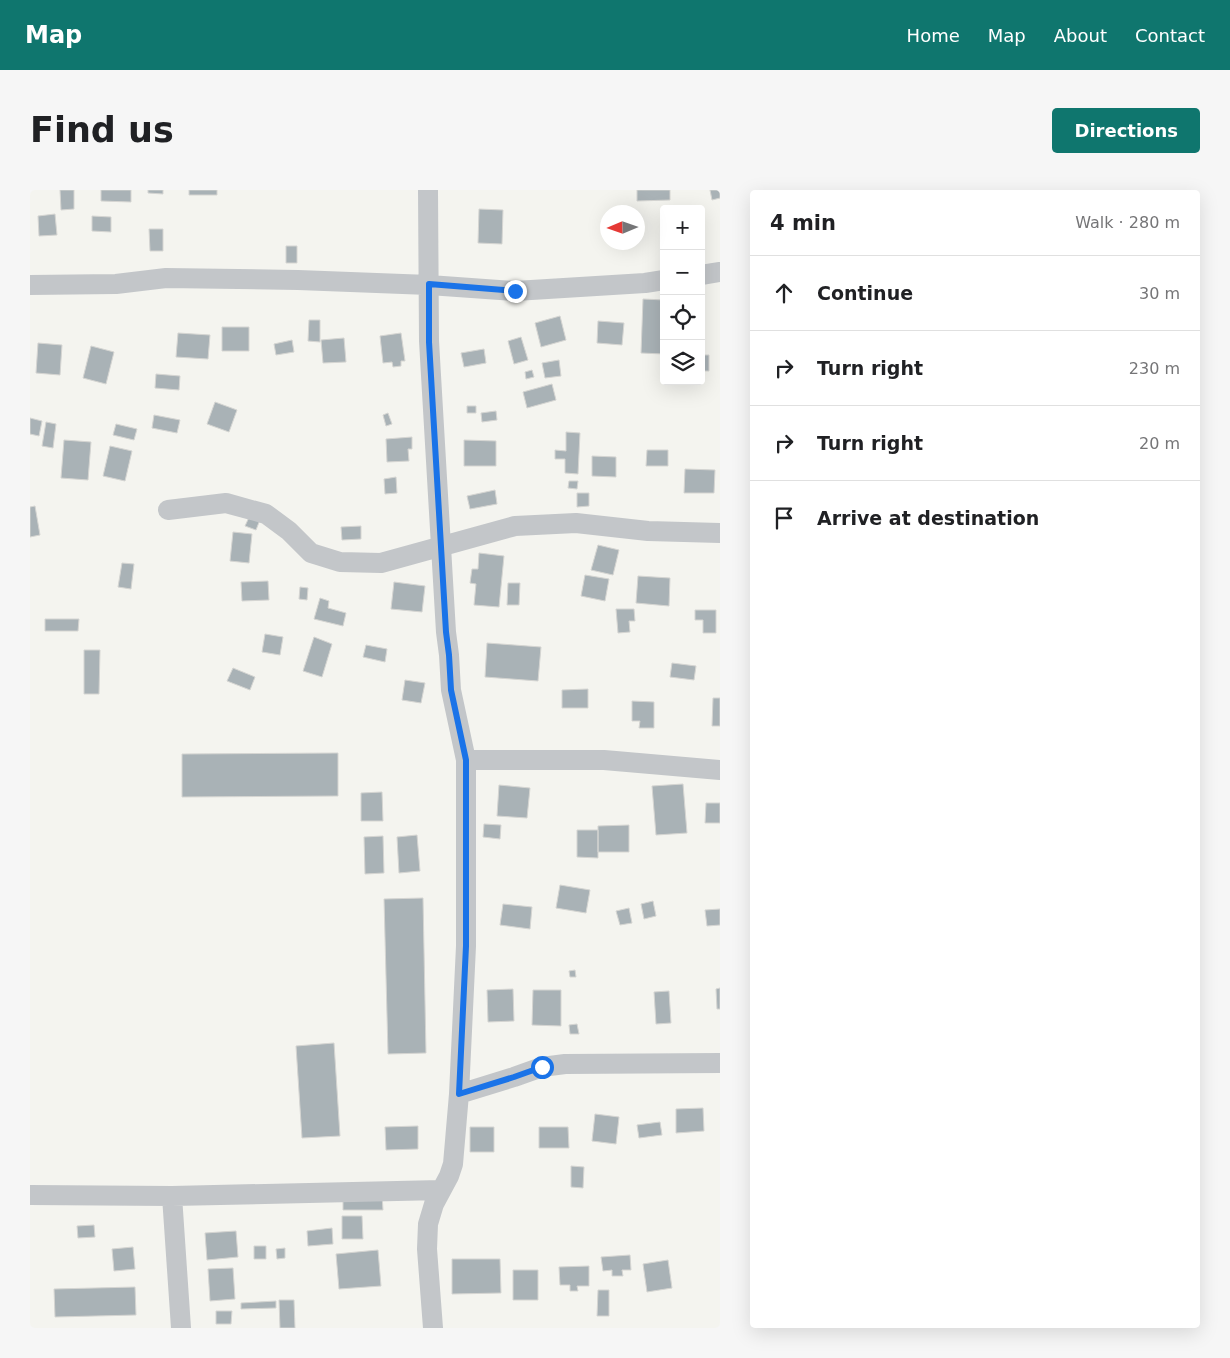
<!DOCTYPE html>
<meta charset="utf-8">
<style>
:root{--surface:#fff;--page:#f6f6f6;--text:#202124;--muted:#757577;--line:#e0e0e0;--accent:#0f766e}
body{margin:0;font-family:"DejaVu Sans",sans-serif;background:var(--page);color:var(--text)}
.controls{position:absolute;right:15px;top:15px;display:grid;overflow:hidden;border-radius:5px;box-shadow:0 5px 20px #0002}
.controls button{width:45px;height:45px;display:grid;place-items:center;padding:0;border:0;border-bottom:1px solid var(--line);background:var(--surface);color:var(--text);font:25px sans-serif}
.compass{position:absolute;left:570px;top:15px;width:45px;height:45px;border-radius:50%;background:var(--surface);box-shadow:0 5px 20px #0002;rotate:268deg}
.stop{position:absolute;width:15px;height:15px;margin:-11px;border:4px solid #1a73e8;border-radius:50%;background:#fff}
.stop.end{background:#1a73e8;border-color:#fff;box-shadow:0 1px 5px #0008}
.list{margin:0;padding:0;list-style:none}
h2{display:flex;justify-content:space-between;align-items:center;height:65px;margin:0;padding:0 20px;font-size:21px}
h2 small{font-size:16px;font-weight:400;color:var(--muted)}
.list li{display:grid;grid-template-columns:32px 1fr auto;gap:15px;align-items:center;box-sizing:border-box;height:75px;padding:0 20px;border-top:1px solid var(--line)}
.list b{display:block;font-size:19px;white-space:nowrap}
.list em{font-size:16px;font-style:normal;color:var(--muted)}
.icon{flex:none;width:28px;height:28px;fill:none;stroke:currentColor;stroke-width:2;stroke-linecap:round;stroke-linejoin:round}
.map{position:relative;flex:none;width:690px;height:1138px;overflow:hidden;border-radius:5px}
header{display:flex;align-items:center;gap:30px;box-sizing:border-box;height:70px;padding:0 25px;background:var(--accent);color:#fff}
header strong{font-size:24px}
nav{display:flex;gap:28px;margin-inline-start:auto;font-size:18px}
.intro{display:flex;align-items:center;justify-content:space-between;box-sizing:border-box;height:120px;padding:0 30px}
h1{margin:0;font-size:35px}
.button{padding:12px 22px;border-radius:5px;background:var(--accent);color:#fff;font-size:18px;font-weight:700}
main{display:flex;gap:30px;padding:0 30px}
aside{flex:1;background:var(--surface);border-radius:5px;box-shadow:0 5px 20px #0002}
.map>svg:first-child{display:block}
.building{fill:#a9b2b6;stroke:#d5d5d2}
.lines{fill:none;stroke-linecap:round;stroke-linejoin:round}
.minor{stroke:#c3c6c9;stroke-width:20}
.route{stroke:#1a73e8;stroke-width:6}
</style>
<header>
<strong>Map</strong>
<nav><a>Home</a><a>Map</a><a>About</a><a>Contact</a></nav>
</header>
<div class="intro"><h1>Find us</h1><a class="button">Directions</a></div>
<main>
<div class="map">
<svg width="690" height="1138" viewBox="0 0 690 1138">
<rect width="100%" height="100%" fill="#f4f4ef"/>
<!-- building -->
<path class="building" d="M 30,0 L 44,0 L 44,19 L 31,20 Z
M 71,0 L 101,0 L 101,12 L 71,11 Z
M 118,0 L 133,0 L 133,4 L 118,3 Z
M 159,0 L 187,0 L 187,5 L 159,5 Z
M 607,0 L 640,0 L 640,10 L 607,11 Z
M 680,0 L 690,0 L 690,8 L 682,10 Z
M 449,19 L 473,20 L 472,54 L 448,53 Z
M 25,24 L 27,45 L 9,46 L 8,26 Z
M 62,26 L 81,27 L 81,42 L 62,41 Z
M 119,39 L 133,39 L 133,61 L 120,61 Z
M 256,56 L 267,56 L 267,73 L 256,73 Z
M 613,109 L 634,110 L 634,164 L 611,163 Z
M 530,126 L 536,150 L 511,157 L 505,133 Z
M 279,130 L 290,130 L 290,152 L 278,151 Z
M 568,131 L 594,133 L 592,155 L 567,153 Z
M 192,137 L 219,137 L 219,161 L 192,161 Z
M 148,143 L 180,145 L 178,169 L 146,167 Z
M 371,143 L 375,171 L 371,171 L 371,176 L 363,177 L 362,172 L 353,173 L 350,146 Z
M 491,147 L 498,170 L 484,174 L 478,151 Z
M 314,148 L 316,172 L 293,173 L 291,150 Z
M 262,150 L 264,162 L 246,165 L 244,154 Z
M 8,153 L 32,155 L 30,185 L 6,183 Z
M 61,156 L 84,162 L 76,194 L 53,188 Z
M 454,159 L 456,173 L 434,177 L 431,163 Z
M 671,165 L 679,165 L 679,181 L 671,181 Z
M 529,170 L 531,186 L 515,188 L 512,173 Z
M 502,180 L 504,187 L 496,189 L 495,182 Z
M 126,184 L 150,186 L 149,200 L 125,198 Z
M 522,194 L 526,210 L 497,218 L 493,202 Z
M 185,212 L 207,220 L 199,242 L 177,234 Z
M 437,216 L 446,216 L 446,223 L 437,223 Z
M 466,221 L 467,230 L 452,232 L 451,223 Z
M 358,223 L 362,234 L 356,236 L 353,225 Z
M 124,225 L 150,230 L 147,243 L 122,238 Z
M 0,228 L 12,231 L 9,246 L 0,244 Z
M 16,232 L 26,234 L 23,258 L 12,256 Z
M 86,234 L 107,239 L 104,250 L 83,245 Z
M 536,242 L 550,243 L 548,284 L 535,283 L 535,269 L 525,269 L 525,260 L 536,261 Z
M 382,247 L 382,259 L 378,259 L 379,271 L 357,272 L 356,249 Z
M 34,250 L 61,252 L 58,290 L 31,288 Z
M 434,250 L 466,251 L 466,276 L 434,276 Z
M 80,256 L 102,261 L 95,291 L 73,286 Z
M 617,260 L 638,260 L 638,276 L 616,276 Z
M 562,266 L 586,267 L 586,287 L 562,286 Z
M 655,279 L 685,280 L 684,303 L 654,303 Z
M 366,287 L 367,303 L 355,304 L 354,289 Z
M 539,291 L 548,291 L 547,299 L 538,298 Z
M 465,300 L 467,314 L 440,319 L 437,306 Z
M 547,303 L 559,303 L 559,316 L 547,317 Z
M 5,316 L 10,345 L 0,347 L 0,317 Z
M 221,323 L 231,327 L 226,340 L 215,336 Z
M 331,336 L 331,349 L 312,350 L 311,337 Z
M 203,342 L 222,344 L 219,373 L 200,371 Z
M 568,355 L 589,360 L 583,385 L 561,380 Z
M 449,363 L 474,366 L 469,417 L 444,415 L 446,394 L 440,393 L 442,379 L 448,379 Z
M 92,373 L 104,374 L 101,399 L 88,397 Z
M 555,385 L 579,389 L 575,411 L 551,406 Z
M 608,386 L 640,388 L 639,416 L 606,413 Z
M 238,391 L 239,410 L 212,411 L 211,392 Z
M 364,392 L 395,396 L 392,422 L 361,419 Z
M 478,393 L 490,393 L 489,415 L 477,415 Z
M 270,397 L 278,398 L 277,410 L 269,409 Z
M 290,408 L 299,411 L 298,418 L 316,423 L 313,436 L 284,429 Z
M 586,419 L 604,419 L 605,431 L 599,431 L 600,442 L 588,443 Z
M 665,420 L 686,420 L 686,443 L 673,443 L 673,430 L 665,430 Z
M 15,429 L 49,429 L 48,441 L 15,441 Z
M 235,444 L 253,447 L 250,465 L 232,462 Z
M 284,447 L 302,454 L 292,487 L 273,481 Z
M 457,453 L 511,457 L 508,491 L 455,487 Z
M 336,455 L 357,459 L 355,472 L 333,467 Z
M 54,460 L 70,460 L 69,504 L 54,504 Z
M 642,473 L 666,476 L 664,490 L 640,487 Z
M 203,478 L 225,487 L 220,500 L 197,491 Z
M 375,490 L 395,493 L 391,513 L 372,510 Z
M 558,499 L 558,518 L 532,518 L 532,500 Z
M 683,508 L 690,508 L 690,536 L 682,536 Z
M 602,511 L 624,512 L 624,538 L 609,538 L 610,531 L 602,531 Z
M 308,563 L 308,606 L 152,607 L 152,564 Z
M 653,594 L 657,643 L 626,645 L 622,596 Z
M 469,595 L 500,598 L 497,628 L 467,626 Z
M 352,602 L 353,631 L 331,631 L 331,603 Z
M 676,613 L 690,613 L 690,633 L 675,633 Z
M 454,634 L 471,635 L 470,649 L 453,647 Z
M 599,635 L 599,662 L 568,662 L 568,636 Z
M 547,640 L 568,640 L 568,668 L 547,667 Z
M 387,645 L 390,681 L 369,683 L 367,647 Z
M 353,646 L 354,683 L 335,684 L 334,647 Z
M 530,695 L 560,700 L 556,723 L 526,718 Z
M 393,708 L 396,863 L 358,864 L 354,709 Z
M 623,711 L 626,726 L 614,729 L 611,714 Z
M 473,714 L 502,717 L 500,739 L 470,735 Z
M 599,718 L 602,733 L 590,735 L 586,721 Z
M 690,719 L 690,735 L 677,736 L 675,720 Z
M 545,780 L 546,787 L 540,787 L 539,781 Z
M 690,798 L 690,819 L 687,819 L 686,799 Z
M 483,799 L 484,831 L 458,832 L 457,800 Z
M 503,800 L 531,800 L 531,836 L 502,835 Z
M 639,801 L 641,833 L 626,834 L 624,802 Z
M 547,834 L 549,844 L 540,844 L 539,835 Z
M 304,853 L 310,946 L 272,948 L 266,856 Z
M 673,918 L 674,941 L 646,943 L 646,919 Z
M 565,924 L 589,927 L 586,954 L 562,951 Z
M 630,932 L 632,945 L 609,948 L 607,935 Z
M 388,936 L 388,959 L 356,960 L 355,937 Z
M 440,937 L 464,937 L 464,962 L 440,962 Z
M 509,937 L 538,937 L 539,958 L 509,958 Z
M 541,976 L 554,977 L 553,998 L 541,997 Z
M 313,1005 L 352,1005 L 353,1020 L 313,1020 Z
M 312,1026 L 332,1026 L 333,1049 L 312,1049 Z
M 64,1035 L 65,1047 L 48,1048 L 47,1036 Z
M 302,1038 L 303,1054 L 278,1056 L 277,1041 Z
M 206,1041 L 208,1067 L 177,1070 L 175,1043 Z
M 224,1056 L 236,1056 L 236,1069 L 224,1069 Z
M 103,1057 L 105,1079 L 84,1081 L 82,1059 Z
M 255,1058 L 255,1068 L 247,1069 L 246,1059 Z
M 348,1060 L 351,1096 L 309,1099 L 306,1064 Z
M 600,1065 L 601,1080 L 592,1080 L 593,1086 L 582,1086 L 582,1080 L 573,1081 L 571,1067 Z
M 422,1069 L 470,1069 L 471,1103 L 422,1104 Z
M 638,1070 L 642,1098 L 617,1102 L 613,1074 Z
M 559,1076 L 559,1096 L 547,1096 L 548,1101 L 540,1101 L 540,1095 L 530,1095 L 529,1077 Z
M 203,1078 L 205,1109 L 180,1111 L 178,1079 Z
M 483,1080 L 508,1080 L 508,1110 L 483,1110 Z
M 105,1097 L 106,1125 L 25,1127 L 24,1099 Z
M 568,1100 L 579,1100 L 579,1126 L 567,1126 Z
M 249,1110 L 264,1110 L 265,1138 L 250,1138 Z
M 246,1111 L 246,1118 L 211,1119 L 211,1113 Z
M 186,1121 L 202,1121 L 201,1134 L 186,1134 Z"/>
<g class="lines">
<!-- minor -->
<path class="minor" d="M 398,0 L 399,151 L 416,442 L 419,465 L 421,500 L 436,570 L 436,756 L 429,904 L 423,974 L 419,986 L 404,1014 L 398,1034 L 397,1059 L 403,1138
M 671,85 L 690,82
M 0,95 L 86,94 L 136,88 L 268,90 L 399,95 L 485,101 L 615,93 L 634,90
M 138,320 L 196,313 L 236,324 L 259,341 L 281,363 L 310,372 L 351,373 L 485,336 L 546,333 L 618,341 L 690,343
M 436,570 L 574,570 L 690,580
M 429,904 L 484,887 L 512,877 L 535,874 L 690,873
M 0,1005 L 142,1006 L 411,1000
M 142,1006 L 151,1138"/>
</g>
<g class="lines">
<!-- route -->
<path class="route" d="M 485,101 L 399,94 L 399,152 L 416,442 L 419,465 L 421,500 L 436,570 L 436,756 L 429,904 L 484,887 L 512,877"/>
</g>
</svg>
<div class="controls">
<button>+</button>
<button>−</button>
<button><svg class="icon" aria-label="locate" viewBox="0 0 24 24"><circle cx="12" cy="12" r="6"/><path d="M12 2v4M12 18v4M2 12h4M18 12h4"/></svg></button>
<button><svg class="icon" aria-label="layers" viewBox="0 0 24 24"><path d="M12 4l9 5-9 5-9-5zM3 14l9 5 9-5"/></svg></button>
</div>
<svg class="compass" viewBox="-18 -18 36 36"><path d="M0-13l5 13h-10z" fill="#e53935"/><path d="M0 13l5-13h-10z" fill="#757577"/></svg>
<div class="stop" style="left:512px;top:877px"></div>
<div class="stop end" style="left:485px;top:101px"></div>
</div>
<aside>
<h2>4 min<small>Walk · 280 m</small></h2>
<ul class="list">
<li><svg class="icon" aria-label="ahead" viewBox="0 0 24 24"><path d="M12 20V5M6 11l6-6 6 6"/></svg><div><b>Continue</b></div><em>30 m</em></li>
<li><svg class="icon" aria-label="right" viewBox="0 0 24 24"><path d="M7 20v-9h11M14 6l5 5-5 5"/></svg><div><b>Turn right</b></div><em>230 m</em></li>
<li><svg class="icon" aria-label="right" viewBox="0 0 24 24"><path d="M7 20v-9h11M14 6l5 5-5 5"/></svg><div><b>Turn right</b></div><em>20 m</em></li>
<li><svg class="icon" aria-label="arrive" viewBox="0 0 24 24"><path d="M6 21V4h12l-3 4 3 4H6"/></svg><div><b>Arrive at destination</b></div></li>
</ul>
</aside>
</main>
